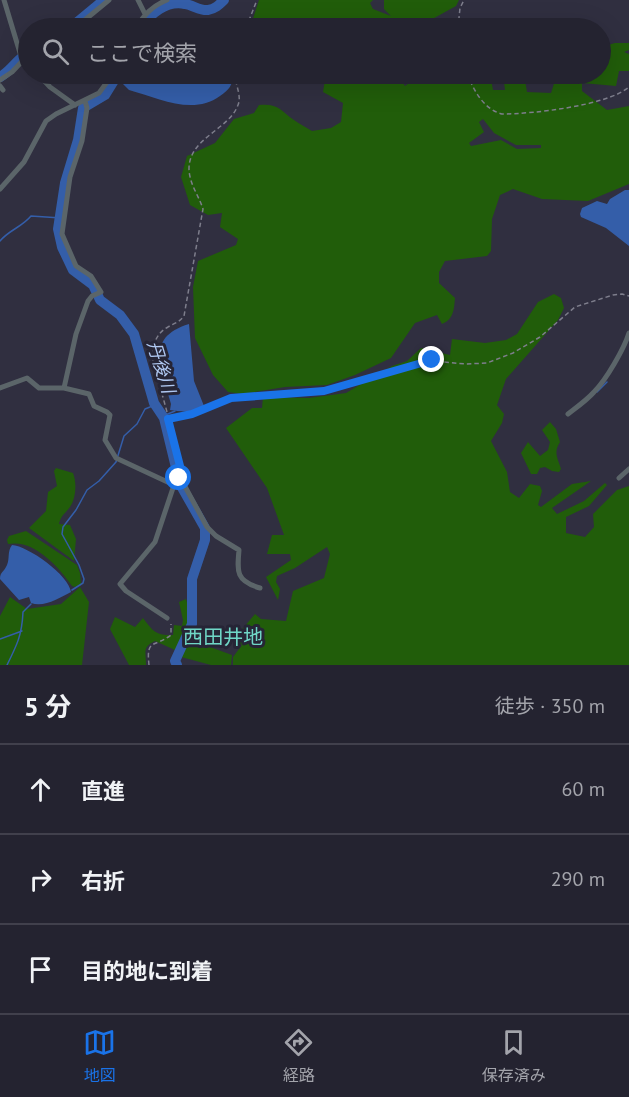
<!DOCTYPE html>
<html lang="ja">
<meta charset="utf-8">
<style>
:root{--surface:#242330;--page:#2c2b38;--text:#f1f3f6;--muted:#a3a4ab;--line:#41404c;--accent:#1a73e8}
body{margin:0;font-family:"PT Sans","Noto Sans JP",sans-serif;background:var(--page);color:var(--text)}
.stop{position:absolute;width:18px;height:18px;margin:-14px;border:4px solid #1a73e8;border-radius:50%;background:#fff}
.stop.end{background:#1a73e8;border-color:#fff;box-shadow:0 2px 6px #0008}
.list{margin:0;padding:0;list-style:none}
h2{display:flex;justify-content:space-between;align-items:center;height:78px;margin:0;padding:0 24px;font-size:26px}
h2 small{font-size:20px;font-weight:400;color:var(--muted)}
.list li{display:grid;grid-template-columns:39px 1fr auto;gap:18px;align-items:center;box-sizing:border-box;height:90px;padding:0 24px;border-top:2px solid var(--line)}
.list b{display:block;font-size:22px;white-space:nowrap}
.list em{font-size:20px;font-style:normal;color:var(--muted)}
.icon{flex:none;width:33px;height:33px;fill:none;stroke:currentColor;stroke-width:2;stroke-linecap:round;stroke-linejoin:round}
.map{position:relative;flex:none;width:629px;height:665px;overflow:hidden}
.search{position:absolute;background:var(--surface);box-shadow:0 6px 24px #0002;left:18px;right:18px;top:18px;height:66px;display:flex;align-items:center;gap:15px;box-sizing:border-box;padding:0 21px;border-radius:33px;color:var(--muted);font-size:22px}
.sheet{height:348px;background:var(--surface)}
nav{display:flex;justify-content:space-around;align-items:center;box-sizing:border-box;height:84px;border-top:2px solid var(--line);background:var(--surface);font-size:16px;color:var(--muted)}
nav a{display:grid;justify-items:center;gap:3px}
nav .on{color:var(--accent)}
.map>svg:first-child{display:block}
.green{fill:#215d0a;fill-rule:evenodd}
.water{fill:#345ea9}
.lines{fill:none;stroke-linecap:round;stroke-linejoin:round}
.stream{stroke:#345ea9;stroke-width:1.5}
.river{stroke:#345ea9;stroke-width:10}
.path{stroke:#7e7e8c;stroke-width:1.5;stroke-dasharray:4.5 3;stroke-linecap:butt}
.street{stroke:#5b6569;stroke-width:5}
.route{stroke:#1a73e8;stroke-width:8}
.labels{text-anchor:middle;stroke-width:6;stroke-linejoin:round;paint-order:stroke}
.water-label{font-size:18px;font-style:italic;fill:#afc7f1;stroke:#262536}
.quarter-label{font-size:20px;fill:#70d7c7;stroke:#262536}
</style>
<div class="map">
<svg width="629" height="665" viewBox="0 0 629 665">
<rect width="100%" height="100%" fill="#302f40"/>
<!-- green -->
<path class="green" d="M 259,0 L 373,0 L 370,3 L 373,9 L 391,16 L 384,9 L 384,0 L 459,0 L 456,6 L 427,22 L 429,28 L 250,28 Z
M 615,43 L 629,43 L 629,50 L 624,52 L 629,54 L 629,71 L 619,71 L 616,86 L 582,83 L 582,91 L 607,110 L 629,106 L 629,184 L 588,201 L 542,199 L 513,189 L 500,195 L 492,219 L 491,251 L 487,256 L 445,261 L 439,272 L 439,283 L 455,298 C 454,309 454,319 442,324 L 437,315 L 415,323 L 391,358 L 355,375 L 327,385 L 285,387 L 242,394 L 228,392 L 213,375 L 195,338 L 193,287 L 198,261 L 236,245 L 238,239 L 220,227 L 222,213 L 208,215 L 190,205 L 181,177 L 187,156 L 215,143 L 234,119 L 254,113 L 259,105 C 278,103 280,110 294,120 C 299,124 306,127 312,131 L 331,128 L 341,122 L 343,103 L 323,92 L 326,74 L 375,74 L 381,83 L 385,80 L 384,74 L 391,74 L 392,76 L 398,76 L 405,86 L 412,81 L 406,74 L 490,74 L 493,90 L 505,90 L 503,74 L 524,74 L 527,92 L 551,93 L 557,74 L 600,74 L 601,47 ZM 483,119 L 494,133 L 516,145 L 541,145 L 541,148 L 517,149 L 501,140 L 471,146 L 469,143 L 484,132 L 479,122 Z
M 554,294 L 561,298 L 564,308 L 558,320 L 506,379 L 497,405 L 504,414 L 502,423 L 491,441 L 507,472 L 510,492 L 519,498 L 530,484 L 540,486 L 542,491 L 538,505 L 541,507 L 572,484 L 591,481 L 552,508 L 557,514 L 584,501 L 605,483 L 607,485 L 589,506 L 566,517 L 566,533 L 585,537 L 594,527 L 593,514 L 617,490 L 629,486 L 629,665 L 233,665 L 233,657 L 242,645 L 234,639 L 255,614 L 261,619 L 286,621 L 293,591 L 324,578 L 330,554 L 327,547 L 295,568 L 277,576 L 276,582 L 280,589 L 278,600 L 266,577 L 291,560 L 290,554 L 267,554 L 272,535 L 284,535 L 267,488 L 226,428 L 252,408 L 262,408 L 263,397 L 309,398 L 346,393 L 392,366 L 407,361 L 421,348 L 450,355 L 452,339 L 485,343 L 506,340 L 517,334 L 538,302 Z
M 550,422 L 556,429 L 560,442 C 553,453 558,458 561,469 L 559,472 L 552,471 L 545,467 L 540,468 L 537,474 L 531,474 L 521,453 L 528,442 L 540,456 L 548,450 L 550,442 L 542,430 Z
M 56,468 L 73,473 C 77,483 76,498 70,507 C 65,514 61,515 59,524 L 70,525 L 76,539 L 74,561 L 29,528 L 46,511 L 48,492 L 57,486 L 54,471 Z
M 26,531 L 77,565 L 80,573 L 81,584 L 75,587 L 72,586 C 58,566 34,539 8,544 L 7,540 L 9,536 Z
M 80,587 L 89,602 L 82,665 L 0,665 L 0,616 L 10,597 L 27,609 L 61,604 Z
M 186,599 C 194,625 188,628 175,650 L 155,641 C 142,647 146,652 146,665 L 129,665 L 110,629 L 115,617 L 135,627 L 143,618 C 153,631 156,636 173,635 L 174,625 L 182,626 L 183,620 L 179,602 Z
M 188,639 L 232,655 L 231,665 L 211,665 L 181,657 Z"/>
<!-- water -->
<path class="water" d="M 133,74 L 233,74 C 233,85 229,90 220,96 C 193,116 158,98 129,90 L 122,83 L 131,77 Z
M 625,190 L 629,190 L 629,246 L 606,228 L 581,217 L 580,214 L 582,208 L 597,201 L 607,204 L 610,199 Z
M 189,324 L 194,381 L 204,406 C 193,413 183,412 170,410 L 171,404 C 162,371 143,338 189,324 Z
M 12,545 C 28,546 69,575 71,592 C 59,598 44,608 31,603 L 29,597 L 19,600 L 0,579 C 0,572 4,572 7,565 C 10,558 7,552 12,545 Z"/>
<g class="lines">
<!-- stream -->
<path class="stream" d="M 0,241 C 9,230 22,227 31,216 L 61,218
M 597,392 L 607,382
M 163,416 L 175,411
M 72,590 L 83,583 L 84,579 L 79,565 L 62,534 L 63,527 L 76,510 L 87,490 L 99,481 L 116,462 L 124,436 L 137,424 L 145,409 L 155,405
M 0,639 L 22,631
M 7,665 C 17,645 22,635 23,612 L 31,604"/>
<!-- river -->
<path class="river" d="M 70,28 L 104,0
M 141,28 C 150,14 166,0 185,4 C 193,5 200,11 208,10 C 215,9 219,5 224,0
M 118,74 L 105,95 L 83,108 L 78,140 L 65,183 L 58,229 L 62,247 L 73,270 L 93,285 L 100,300 L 120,315 L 134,334 L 154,403 L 164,418 L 180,484 L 205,528 L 205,540 L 192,579 L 192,624 L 175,661 L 177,665
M 0,77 C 11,71 17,59 28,53"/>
<!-- path -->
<path class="path" d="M 246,28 L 257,0
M 458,28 L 460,8 L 464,0
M 467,74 C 474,90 483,109 502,114 C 531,114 607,106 629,87
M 167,412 L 152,357 C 153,345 156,333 168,327 C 174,323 179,323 184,316 L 203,209 C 199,196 190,185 189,170 C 188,138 229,130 238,105 C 242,96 235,84 235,74
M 175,418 L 193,414 L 231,398 L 324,391 L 432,361 L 466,364 L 487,363 L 513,353 L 540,337 L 575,307 L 613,295 L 622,294 L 629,296
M 149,665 C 146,638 154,648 171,635 L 171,624"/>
<!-- street -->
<path class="street" d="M 4,0 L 20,53 L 28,62
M 138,0 L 145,14
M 75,28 L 109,0
M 136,28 C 144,15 152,6 167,0
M 38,74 L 50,87 L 75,105
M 0,80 L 12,72 L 28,55
M 0,86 L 3,90
M 0,189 L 24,162 L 46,121 L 56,114 L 99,93 L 113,74
M 0,388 L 27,378 L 39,388 L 64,388 L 89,394 L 94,406 L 107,412 L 110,415 L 105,440 L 116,458 L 174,485
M 64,388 L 76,334 L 88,301 L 92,296 L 101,292 L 91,276 L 76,266 L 62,234 L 70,177 L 82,141 L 87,108 L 85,101
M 568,414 C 577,407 587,400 594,392 C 606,380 624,349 629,333
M 168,419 L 182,481 L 207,527 L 216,536 L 239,550 C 237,572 236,581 260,588
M 619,478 L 629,469
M 167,618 L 126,591 L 120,584 L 155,542 L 174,485 L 181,477"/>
</g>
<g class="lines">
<!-- route -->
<path class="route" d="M 179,478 L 180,466 L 168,419 L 192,414 L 231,398 L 324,391 L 432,360"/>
</g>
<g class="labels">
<!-- water labels -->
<g class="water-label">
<text transform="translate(161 367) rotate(73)" y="6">丹後川</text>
</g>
<!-- quarter labels -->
<g class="quarter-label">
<text x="223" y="644">西田井地</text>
</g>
</g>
</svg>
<div class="stop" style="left:179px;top:478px"></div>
<div class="stop end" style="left:432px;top:360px"></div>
<div class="search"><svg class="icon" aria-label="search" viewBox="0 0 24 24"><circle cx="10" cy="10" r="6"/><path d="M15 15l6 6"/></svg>ここで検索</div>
</div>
<section class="sheet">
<h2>5 分<small>徒歩 · 350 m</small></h2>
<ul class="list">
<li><svg class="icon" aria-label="ahead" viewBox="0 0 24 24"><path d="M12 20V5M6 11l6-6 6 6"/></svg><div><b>直進</b></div><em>60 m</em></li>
<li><svg class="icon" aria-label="right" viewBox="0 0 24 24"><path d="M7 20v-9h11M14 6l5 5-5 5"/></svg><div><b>右折</b></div><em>290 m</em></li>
<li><svg class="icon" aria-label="arrive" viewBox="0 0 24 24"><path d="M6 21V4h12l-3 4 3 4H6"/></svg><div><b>目的地に到着</b></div></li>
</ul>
</section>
<nav>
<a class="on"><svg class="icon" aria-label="map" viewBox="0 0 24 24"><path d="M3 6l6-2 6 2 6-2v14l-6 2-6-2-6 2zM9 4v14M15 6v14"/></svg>地図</a>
<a><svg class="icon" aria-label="directions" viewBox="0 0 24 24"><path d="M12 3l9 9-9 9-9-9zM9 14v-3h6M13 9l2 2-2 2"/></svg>経路</a>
<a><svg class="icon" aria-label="saved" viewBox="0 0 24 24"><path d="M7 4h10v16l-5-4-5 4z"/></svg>保存済み</a>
</nav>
